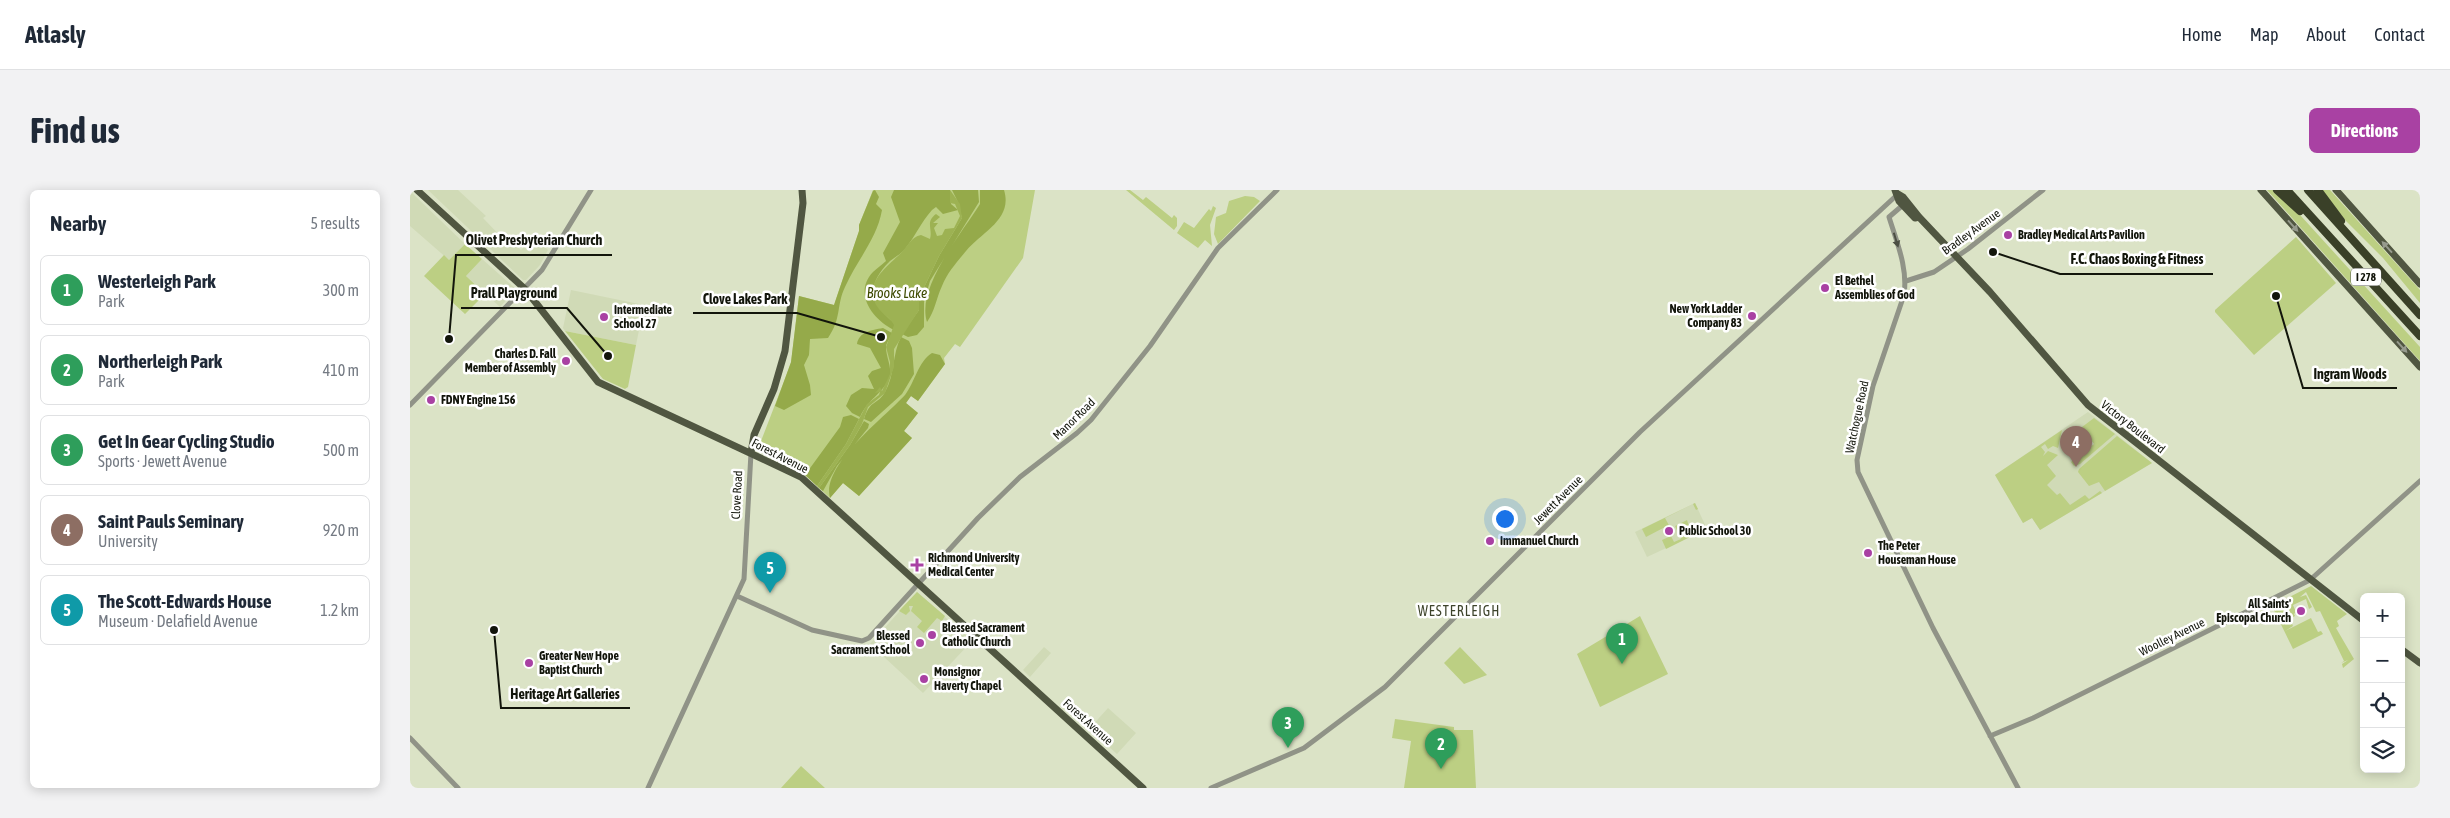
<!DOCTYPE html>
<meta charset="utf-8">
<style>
:root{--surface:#fff;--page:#f2f2f3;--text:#1f2937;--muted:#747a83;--line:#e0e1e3;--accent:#a941a3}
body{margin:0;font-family:"Asap Condensed",sans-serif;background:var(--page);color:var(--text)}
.controls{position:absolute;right:15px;bottom:15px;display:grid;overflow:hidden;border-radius:8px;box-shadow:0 2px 12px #0003}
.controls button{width:45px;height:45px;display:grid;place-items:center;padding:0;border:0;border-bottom:1px solid var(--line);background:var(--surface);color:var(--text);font:25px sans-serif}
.you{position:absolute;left:1094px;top:328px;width:18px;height:18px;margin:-12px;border:4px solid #fff;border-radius:50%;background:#1a73e8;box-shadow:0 0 0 8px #1a73e833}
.badge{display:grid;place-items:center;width:32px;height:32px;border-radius:50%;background:var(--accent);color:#fff;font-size:16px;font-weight:700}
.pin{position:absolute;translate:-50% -41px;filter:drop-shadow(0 1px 2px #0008)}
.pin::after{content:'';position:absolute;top:26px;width:18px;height:15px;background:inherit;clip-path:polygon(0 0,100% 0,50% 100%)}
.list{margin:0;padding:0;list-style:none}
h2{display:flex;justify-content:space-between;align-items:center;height:65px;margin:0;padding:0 20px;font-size:21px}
h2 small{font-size:16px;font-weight:400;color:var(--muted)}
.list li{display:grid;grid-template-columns:32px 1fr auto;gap:15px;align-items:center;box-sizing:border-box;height:70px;margin:0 10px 10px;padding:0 10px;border:1px solid var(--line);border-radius:8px}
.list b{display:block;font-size:19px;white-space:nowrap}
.list p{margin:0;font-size:16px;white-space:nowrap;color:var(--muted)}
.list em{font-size:16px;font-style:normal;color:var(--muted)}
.icon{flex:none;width:28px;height:28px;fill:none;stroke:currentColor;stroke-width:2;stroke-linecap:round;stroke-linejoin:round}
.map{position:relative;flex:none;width:2010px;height:598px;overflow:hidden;border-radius:8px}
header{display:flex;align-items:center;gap:30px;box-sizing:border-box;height:70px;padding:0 25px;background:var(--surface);border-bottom:1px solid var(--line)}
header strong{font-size:24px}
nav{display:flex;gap:28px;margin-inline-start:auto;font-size:18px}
.intro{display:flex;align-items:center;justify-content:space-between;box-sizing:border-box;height:120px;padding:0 30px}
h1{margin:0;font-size:35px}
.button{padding:12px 22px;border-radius:8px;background:var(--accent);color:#fff;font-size:18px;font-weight:700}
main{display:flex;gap:30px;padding:0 30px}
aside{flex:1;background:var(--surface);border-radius:8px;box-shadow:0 2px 12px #0003}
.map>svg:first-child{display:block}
.built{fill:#d0dab6}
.green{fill:#bccf83}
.forest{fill:#95aa4a}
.water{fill:#9db253}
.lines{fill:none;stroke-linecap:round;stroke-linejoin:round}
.minor{stroke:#909387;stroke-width:5}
.major{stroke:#505641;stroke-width:7}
.highway{stroke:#3a4028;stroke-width:8}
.oneway{fill:#969a8d}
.oneway2{fill:#4b4e43}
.poi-dot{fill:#a941a3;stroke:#fff;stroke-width:2}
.labels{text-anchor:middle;stroke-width:5;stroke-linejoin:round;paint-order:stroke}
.shield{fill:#fff;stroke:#595b54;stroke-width:1}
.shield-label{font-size:11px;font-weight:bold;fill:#12150b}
.street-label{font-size:12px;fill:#12150b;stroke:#fff}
.poi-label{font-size:12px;font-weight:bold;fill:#12150b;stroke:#fff;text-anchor:start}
.water-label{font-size:14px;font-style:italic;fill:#3e4a00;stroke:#fff}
.neighbourhood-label{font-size:14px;letter-spacing:1px;fill:#3d432b;stroke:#fff}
.leader{fill:none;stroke:#12150b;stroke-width:2}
.callout-dot{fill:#12150b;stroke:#fff;stroke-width:2}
.callout-label{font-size:14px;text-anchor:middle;font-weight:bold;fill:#12150b;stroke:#fff;stroke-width:5;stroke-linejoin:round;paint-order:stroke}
</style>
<header>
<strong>Atlasly</strong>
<nav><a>Home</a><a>Map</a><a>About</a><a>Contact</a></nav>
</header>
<div class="intro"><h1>Find us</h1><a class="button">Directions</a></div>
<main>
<aside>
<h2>Nearby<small>5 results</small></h2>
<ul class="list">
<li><span class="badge" style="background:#2e9e5b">1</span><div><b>Westerleigh Park</b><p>Park</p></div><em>300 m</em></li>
<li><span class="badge" style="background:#2e9e5b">2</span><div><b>Northerleigh Park</b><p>Park</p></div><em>410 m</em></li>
<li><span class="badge" style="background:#2e9e5b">3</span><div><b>Get In Gear Cycling Studio</b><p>Sports · Jewett Avenue</p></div><em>500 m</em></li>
<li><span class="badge" style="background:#8d6e63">4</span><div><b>Saint Pauls Seminary</b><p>University</p></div><em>920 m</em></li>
<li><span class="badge" style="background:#0f9aa8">5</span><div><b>The Scott-Edwards House</b><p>Museum · Delafield Avenue</p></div><em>1.2 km</em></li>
</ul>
</aside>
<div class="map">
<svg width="2010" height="598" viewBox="0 0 2010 598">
<rect width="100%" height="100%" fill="#dbe3c6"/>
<!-- built -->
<path class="built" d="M 18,0 L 48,0 L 76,26 L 73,28 L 101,57 L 104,53 L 111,60 L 114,57 L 120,62 L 130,52 L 138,60 L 130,75 L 116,90 L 113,90 Z
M 2,3 L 55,54 L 39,70 L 0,36 L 0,5 Z
M 72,69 L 106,99 L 90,117 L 56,86 Z
M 161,100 L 234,115 L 226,155 L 155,141 L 153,138 Z
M 1678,222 L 1742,273 L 1630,340 L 1622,328 L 1613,333 L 1585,285 Z
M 1285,313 L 1297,339 L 1237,367 L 1225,342 Z
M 507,402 L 562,451 L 513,503 L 460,454 Z
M 634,457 L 641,463 L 620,487 L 613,480 Z
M 698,518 L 726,543 L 707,564 L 679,539 Z"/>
<!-- green -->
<path class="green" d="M 463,0 L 625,0 L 613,68 L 550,157 L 545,154 L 534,168 L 535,174 L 508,211 L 501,206 L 496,213 L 508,223 L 494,241 L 502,248 L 449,306 L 433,293 L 420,308 L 392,282 L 349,262 L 348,259 L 381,173 L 389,106 L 424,115 L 449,41 L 449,35 Z
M 716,0 L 720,0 L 733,10 L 736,7 L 762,28 L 764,25 L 767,28 L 767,36 L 764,40 Z
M 1857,0 L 1865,0 L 1881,15 L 2010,157 L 2010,171 Z
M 1912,0 L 1920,0 L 2010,100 L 2010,113 L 1973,68 L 1934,29 Z
M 835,6 L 844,7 L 850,11 L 808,54 L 804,44 L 806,27 L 816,23 L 819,11 Z
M 803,16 L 806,18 L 800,35 L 802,56 L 795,50 L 788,58 L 767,43 L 774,32 L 784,38 L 799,19 L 801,21 Z
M 1886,47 L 1926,93 L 1844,165 L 1805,122 L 1805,120 Z
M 55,54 L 72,69 L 56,86 L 72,101 L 67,106 L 70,109 L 55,124 L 14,86 L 34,65 L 39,70 Z
M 155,141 L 226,155 L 218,197 L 215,199 L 193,189 Z
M 1684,228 L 1705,244 L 1670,274 L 1664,276 L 1661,272 L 1684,254 L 1672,237 Z
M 1652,240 L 1648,258 L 1643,256 L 1638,259 L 1635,254 L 1631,257 L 1635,262 L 1633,266 L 1638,261 L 1648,265 L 1637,275 L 1646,286 L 1637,295 L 1647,305 L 1650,303 L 1660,315 L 1675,305 L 1679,309 L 1690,301 L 1692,303 L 1630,340 L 1622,328 L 1613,333 L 1585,285 Z
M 1707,246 L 1742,273 L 1695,301 L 1689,292 L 1679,296 L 1668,282 L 1669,279 Z
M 1285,313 L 1288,319 L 1286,320 L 1283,314 L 1255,328 L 1261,339 L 1259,340 L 1257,336 L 1236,347 L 1232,339 Z
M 1277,330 L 1282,346 L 1256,359 L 1252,350 L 1261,346 L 1264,352 L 1271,349 L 1265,336 Z
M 1901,396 L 1937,424 L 1927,431 L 1929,436 L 1926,438 L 1944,469 L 1933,478 L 1932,474 L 1938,470 L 1931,473 L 1934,471 L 1910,421 L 1906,422 L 1896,402 L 1890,407 L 1896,405 L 1902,417 L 1899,419 L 1896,409 L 1883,415 L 1886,422 L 1884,424 L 1885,426 L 1880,429 L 1883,436 L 1875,441 L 1901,428 L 1908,442 L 1911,441 L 1913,444 L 1883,459 L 1862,416 Z
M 507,402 L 535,426 L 532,431 L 527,428 L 514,443 L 507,437 L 512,431 L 501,421 L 503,416 L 499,416 L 500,421 L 496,425 L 489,421 Z
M 1230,426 L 1258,484 L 1190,517 L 1167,464 Z
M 1050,457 L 1077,485 L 1054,494 L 1034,473 Z
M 985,529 L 1044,537 L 1044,540 L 1063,540 L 1066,598 L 994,598 L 1001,551 L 982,548 Z
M 391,576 L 415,598 L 371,598 Z"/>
<!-- forest -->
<path class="forest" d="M 465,0 L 469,7 L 466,14 L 472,20 C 467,49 447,70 435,97 C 426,116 432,128 418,148 L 400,149 L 399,165 L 394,175 L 400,195 L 401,205 L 374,220 L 365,216 L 381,172 L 389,106 L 424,115 L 449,41 L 449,35 L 463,1 Z
M 484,0 L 540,0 L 541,14 L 548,20 L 533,24 L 526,17 L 522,20 C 511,32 505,47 495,59 C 491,64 485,67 480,71 C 456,95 459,112 484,133 L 484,140 C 462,129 443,103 463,82 C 467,78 472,75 476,71 L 473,63 L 490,32 L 481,7 Z
M 542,0 L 568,0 L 569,12 L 520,91 L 514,112 L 514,137 L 507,145 L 498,147 L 492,144 L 509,120 L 509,108 L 529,66 L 552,28 L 547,10 Z
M 570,0 L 594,0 C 603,29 573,41 556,61 C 547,72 537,83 532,96 C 526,109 525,121 517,132 C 506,97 552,43 570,14 Z
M 473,138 L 482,143 C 481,147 476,153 476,157 C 476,168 483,178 479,189 C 471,205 459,208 450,227 L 442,223 L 436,216 L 441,205 L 452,198 L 464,199 L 458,186 L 462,181 L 471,178 L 460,158 L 447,154 C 449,142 461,140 473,138 Z
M 491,147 L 499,151 L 502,158 L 504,184 L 492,204 L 461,232 L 454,229 C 460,209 468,215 475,202 C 485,185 482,164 491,147 Z
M 522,163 L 530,165 L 535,174 L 508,211 L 501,206 L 496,213 L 508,223 L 494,241 L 502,248 L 449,306 L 433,293 L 420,308 C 411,275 475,227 495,205 C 505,192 508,172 522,163 Z
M 441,225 L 449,229 L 436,254 L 407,296 L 395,285 L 430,237 L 433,227 Z
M 454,231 L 459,234 L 458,238 L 427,276 L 413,301 L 409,298 L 440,255 Z"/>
<!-- water -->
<path class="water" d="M 540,0 L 550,14 L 552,28 L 529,66 L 509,108 L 509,120 L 484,159 L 484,177 L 475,203 L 458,217 L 452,234 L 440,255 L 409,298 L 407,296 L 436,254 L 457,214 L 469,205 L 470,202 L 465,203 L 470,197 L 472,201 L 480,184 L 480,172 L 476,157 L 484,135 C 478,124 467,123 463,107 C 459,89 480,74 491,63 C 498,56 501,47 511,45 L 520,49 C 523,39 515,32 526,24 L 530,27 L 523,33 L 528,33 L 524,38 L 527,46 L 532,45 L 535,39 L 544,38 L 550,26 L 545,14 L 540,13 Z"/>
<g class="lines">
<!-- minor -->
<path class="minor" d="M 1493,15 L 1479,27 C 1487,53 1498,78 1494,105 L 1463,196 L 1447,270 L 1448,282 L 1523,438 L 1608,598
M 1496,91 L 1524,82 L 1558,59 L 1633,0
M 0,215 L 132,80 L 181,0
M 327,406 L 402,440 L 452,451 L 459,448 L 568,328 L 610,287 L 667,243 L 681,230 L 740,156 L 808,58 L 867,0
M 1580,546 L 1623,528 L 1900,390 L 2010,291
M 0,548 L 48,598
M 238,598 L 334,389 L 341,263
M 801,598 L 894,558 L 975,497 L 1230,242 L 1488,4"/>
<!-- major -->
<path class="major" d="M 7,0 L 115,99 L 188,192 L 391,287 L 733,598
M 1485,0 L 1489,11 L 1505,28 L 1509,27
M 1851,0 L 2010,177
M 1926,0 L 2010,94
M 1488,4 L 1493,7 L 1509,27 L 1580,102 L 1678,215 L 1954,431
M 341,263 L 344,245 L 364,199 L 375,161 L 393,13 L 392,0
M 1991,459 L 2010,473"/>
<!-- highway -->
<path class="highway" d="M 1867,0 L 1890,21
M 1877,0 L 2010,146
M 1898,0 L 2010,125
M 1908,0 L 1931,31"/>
</g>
<!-- one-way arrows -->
<defs><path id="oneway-solid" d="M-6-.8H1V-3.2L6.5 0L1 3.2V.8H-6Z" transform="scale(1.25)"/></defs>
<g class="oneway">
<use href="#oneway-solid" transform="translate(1883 36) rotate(48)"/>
<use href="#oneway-solid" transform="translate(1977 57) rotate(-132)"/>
<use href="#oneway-solid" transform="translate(1992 157) rotate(48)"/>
</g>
<use class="oneway2" href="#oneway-solid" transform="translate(1486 50) rotate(73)"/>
<!-- markers -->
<g class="poi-dot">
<circle cx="1598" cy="45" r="5"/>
<circle cx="1415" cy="98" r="5"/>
<circle cx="1342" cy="126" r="5"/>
<circle cx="194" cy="127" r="5"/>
<circle cx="156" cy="171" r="5"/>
<circle cx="21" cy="210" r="5"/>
<circle cx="1259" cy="341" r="5"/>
<circle cx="1080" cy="351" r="5"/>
<circle cx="1458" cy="363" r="5"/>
<path d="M504.5 367.5h5v5h5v5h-5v5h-5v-5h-5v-5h5z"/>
<circle cx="1891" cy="421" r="5"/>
<circle cx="522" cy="445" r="5"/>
<circle cx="510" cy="453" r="5"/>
<circle cx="119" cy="473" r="5"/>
<circle cx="514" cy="489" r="5"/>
</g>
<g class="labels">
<!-- shield labels -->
<rect class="shield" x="1941" y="78.5" width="30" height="17" rx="4"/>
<g class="shield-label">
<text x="1956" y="91">I 278</text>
</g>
<!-- street labels -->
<g class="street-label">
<text transform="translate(1561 42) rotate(-36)" y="4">Bradley Avenue</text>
<text transform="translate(1447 227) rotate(-78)" y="4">Watchogue Road</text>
<text transform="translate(664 229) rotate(-44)" y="4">Manor Road</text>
<text transform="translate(1723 237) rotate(38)" y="4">Victory Boulevard</text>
<text transform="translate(370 266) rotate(27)" y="4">Forest Avenue</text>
<text transform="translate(327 305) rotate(-87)" y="4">Clove Road</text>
<text transform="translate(1148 310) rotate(-45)" y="4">Jewett Avenue</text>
<text transform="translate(1762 447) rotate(-26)" y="4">Woolley Avenue</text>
<text transform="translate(678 532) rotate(42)" y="4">Forest Avenue</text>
</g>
<!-- poi labels -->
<g class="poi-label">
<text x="1608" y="49">Bradley Medical Arts Pavilion</text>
<text x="1425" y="95">El Bethel<tspan x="1425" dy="14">Assemblies of God</tspan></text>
<text x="1332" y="123" text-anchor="end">New York Ladder<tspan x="1332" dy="14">Company 83</tspan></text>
<text x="204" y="124">Intermediate<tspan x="204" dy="14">School 27</tspan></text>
<text x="146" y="168" text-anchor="end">Charles D. Fall<tspan x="146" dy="14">Member of Assembly</tspan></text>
<text x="31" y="214">FDNY Engine 156</text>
<text x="1269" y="345">Public School 30</text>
<text x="1090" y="355">Immanuel Church</text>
<text x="1468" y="360">The Peter<tspan x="1468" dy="14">Houseman House</tspan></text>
<text x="518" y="372">Richmond University<tspan x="518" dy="14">Medical Center</tspan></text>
<text x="1881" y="418" text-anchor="end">All Saints'<tspan x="1881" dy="14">Episcopal Church</tspan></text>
<text x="532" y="442">Blessed Sacrament<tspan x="532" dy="14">Catholic Church</tspan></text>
<text x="500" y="450" text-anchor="end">Blessed<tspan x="500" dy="14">Sacrament School</tspan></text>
<text x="129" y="470">Greater New Hope<tspan x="129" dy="14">Baptist Church</tspan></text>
<text x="524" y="486">Monsignor<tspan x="524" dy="14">Haverty Chapel</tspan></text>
</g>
<!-- water labels -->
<g class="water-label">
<text x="487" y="108">Brooks Lake</text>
</g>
<!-- neighbourhood labels -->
<g class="neighbourhood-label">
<text x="1049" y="426">WESTERLEIGH</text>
</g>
</g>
<!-- callouts -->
<path class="leader" d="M39 149L46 65H202M1583 62L1650 84H1803M198 166L157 118H51M471 147L387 123H283M1866 106L1893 198H1987M84 440L91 518H220"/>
<g class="callout-dot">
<circle cx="39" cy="149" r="5"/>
<circle cx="1583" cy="62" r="5"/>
<circle cx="198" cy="166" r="5"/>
<circle cx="471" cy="147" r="5"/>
<circle cx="1866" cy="106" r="5"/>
<circle cx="84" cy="440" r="5"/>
</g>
<g class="callout-label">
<text x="124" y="55">Olivet Presbyterian Church</text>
<text x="1727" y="74">F.C. Chaos Boxing &amp; Fitness</text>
<text x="104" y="108">Prall Playground</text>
<text x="335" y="114">Clove Lakes Park</text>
<text x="1940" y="189">Ingram Woods</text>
<text x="155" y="509">Heritage Art Galleries</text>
</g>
</svg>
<div class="controls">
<button>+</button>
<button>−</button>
<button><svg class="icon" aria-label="locate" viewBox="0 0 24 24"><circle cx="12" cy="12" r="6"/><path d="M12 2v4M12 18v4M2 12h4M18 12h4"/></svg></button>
<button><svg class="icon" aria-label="layers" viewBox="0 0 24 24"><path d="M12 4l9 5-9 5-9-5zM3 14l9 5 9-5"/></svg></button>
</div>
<div class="you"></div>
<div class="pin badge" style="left:1212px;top:474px;background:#2e9e5b">1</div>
<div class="pin badge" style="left:1031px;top:579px;background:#2e9e5b">2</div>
<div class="pin badge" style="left:878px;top:558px;background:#2e9e5b">3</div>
<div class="pin badge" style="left:1666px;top:277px;background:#8d6e63">4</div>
<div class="pin badge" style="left:360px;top:403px;background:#0f9aa8">5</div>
</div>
</main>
